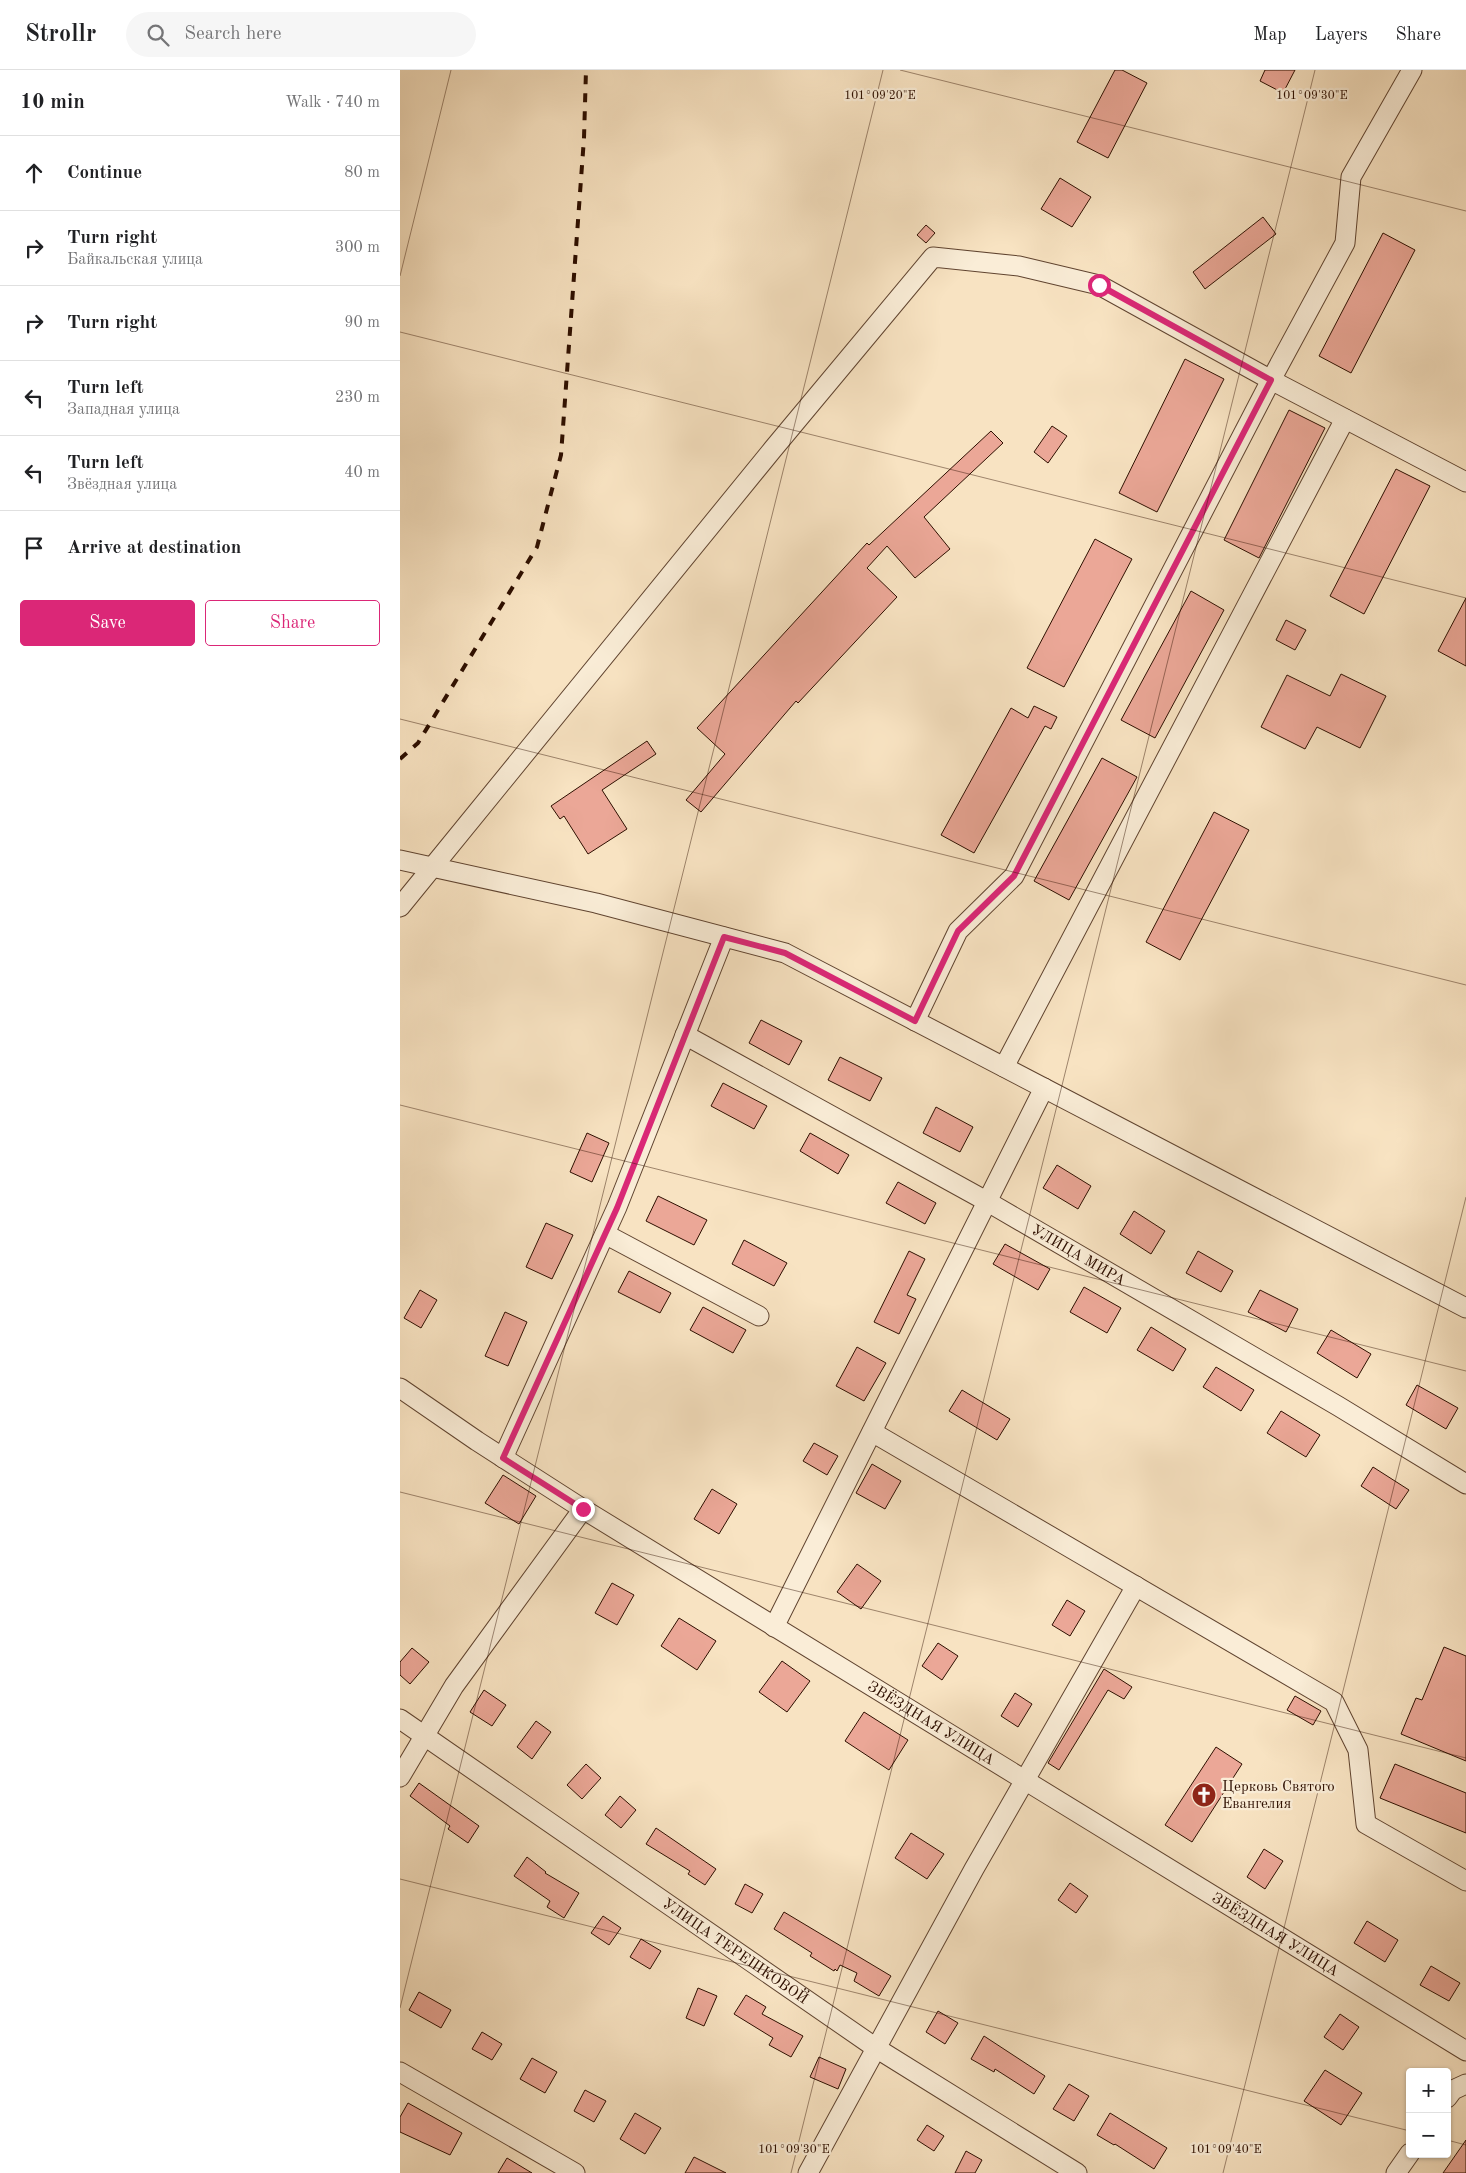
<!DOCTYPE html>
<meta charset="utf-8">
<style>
:root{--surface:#fff;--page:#f6f6f6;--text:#202124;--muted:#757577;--line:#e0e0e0;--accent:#db2777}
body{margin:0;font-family:"Old Standard TT",serif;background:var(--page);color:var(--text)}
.controls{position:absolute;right:15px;bottom:15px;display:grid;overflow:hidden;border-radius:5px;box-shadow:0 1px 4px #0004}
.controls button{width:45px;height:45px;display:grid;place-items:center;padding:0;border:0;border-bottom:1px solid var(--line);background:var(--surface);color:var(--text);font:25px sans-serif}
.stop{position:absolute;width:15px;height:15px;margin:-11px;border:4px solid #db2777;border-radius:50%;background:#fff}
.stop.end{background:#db2777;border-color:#fff;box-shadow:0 1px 5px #0008}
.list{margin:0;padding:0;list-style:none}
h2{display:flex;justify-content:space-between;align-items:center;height:65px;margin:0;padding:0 20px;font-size:21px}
h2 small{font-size:16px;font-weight:400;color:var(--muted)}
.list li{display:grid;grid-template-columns:32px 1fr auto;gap:15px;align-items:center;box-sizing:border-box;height:75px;padding:0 20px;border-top:1px solid var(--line)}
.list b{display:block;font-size:19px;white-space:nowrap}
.list p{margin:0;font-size:16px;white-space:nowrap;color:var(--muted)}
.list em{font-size:16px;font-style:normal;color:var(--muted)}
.actions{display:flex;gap:10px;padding:15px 20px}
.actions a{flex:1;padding:11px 0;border:1px solid var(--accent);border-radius:5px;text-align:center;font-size:18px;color:var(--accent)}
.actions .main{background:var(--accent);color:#fff}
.icon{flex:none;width:28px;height:28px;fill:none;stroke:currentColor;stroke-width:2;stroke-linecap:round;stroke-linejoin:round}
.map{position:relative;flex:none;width:1066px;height:2103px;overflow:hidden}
header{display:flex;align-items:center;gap:30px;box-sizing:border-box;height:70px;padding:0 25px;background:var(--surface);border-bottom:1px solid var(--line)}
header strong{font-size:24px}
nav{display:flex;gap:28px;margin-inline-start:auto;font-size:18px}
.search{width:350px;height:45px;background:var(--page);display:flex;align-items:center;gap:12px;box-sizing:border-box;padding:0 18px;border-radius:28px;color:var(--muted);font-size:19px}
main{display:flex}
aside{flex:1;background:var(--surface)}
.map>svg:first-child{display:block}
.building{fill:#eba797;stroke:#2e0f00}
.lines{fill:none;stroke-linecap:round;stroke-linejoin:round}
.minor-casing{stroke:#604430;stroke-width:21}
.minor{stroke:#faedd7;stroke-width:19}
.rail{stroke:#2e0f00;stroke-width:4;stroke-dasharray:9 9;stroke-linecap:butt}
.route{stroke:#db2777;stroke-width:6}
.ticks{fill:none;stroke:#2e0f00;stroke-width:1;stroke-opacity:0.45}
.labels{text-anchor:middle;stroke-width:4.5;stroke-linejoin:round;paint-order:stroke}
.street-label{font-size:15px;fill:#2e0f00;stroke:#faedd7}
.poi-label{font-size:15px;fill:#2e0f00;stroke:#faedd7;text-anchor:start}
.ticks-label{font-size:12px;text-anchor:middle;fill:#2e0f00;stroke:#faedd7;stroke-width:4.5;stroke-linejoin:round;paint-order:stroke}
</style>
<header>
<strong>Strollr</strong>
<div class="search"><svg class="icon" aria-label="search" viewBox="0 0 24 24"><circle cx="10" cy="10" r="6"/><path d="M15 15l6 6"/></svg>Search here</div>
<nav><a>Map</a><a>Layers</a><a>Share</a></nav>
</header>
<main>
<aside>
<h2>10 min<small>Walk · 740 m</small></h2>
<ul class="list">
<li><svg class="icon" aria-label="ahead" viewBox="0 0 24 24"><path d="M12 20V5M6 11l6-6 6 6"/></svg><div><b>Continue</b></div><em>80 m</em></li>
<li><svg class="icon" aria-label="right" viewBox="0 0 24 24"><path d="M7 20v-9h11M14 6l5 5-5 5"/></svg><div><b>Turn right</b><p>Байкальская улица</p></div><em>300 m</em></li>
<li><svg class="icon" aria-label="right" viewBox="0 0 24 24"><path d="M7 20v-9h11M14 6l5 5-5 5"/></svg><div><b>Turn right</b></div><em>90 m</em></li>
<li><svg class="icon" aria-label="left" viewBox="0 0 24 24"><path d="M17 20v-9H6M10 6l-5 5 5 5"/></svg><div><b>Turn left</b><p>Западная улица</p></div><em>230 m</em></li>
<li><svg class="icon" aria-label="left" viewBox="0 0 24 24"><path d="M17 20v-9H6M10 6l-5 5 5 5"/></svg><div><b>Turn left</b><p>Звёздная улица</p></div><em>40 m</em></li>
<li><svg class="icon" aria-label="arrive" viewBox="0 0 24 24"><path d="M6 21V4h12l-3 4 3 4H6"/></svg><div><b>Arrive at destination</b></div></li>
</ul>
<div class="actions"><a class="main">Save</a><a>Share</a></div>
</aside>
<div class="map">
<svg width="1066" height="2103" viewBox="0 0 1066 2103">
<rect width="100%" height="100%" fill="#f8e3c2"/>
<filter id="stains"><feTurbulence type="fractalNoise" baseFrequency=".004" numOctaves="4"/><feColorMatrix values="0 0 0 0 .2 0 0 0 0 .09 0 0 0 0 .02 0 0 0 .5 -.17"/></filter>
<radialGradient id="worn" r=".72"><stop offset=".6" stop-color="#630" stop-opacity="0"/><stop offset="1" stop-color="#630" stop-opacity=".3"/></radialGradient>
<!-- building -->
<path class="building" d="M 715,0 L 722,0 L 747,13 L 708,88 L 677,72 Z
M 865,0 L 895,0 L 883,23 L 860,11 Z
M 660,108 L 691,127 L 672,157 L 641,139 Z
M 863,147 L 876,164 L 805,219 L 793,202 Z
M 526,155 L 535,163 L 526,173 L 517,165 Z
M 983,163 L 1015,180 L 951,303 L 919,286 Z
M 785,289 L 824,309 L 757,442 L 719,423 Z
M 889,340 L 925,358 L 859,488 L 824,470 Z
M 652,356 L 667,366 L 648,393 L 634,382 Z
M 591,361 L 603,373 L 524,447 L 550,479 L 515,508 L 487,476 L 467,498 L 497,527 L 398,633 L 396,631 L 301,742 L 286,730 L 325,684 L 297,658 L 467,473 L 469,475 Z
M 996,399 L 1030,416 L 964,544 L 930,526 Z
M 695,469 L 732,489 L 664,617 L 627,598 Z
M 791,521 L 824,540 L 755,668 L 721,650 Z
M 1066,528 L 1066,596 L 1038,581 Z
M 886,550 L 906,560 L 895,580 L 876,570 Z
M 941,604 L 986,626 L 960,678 L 917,657 L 905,679 L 861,657 L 887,605 L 930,626 Z
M 634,636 L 657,647 L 651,659 L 645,656 L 574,783 L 541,765 L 611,638 L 628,648 Z
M 247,671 L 256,684 L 202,720 L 227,759 L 188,784 L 164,746 L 160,749 L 151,736 Z
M 702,688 L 737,707 L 669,830 L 634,811 Z
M 814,742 L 849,760 L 780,890 L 746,872 Z
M 361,950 L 402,971 L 389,995 L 349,973 Z
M 440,987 L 482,1008 L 470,1031 L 428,1010 Z
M 323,1013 L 367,1036 L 354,1059 L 311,1036 Z
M 536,1037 L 573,1057 L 560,1082 L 523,1063 Z
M 187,1063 L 209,1073 L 192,1112 L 170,1102 Z
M 410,1063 L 449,1085 L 438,1104 L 400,1081 Z
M 657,1095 L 691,1116 L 678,1139 L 643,1118 Z
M 498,1112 L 536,1133 L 525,1154 L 486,1133 Z
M 258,1126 L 307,1150 L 294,1175 L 246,1151 Z
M 734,1141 L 765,1161 L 751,1184 L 720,1164 Z
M 146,1153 L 173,1165 L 152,1209 L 126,1197 Z
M 344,1170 L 387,1193 L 374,1216 L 332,1194 Z
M 605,1174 L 650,1199 L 638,1220 L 593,1194 Z
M 509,1181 L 525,1189 L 507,1225 L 516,1229 L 499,1264 L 474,1252 Z
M 798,1181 L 833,1201 L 821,1222 L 786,1203 Z
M 229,1201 L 271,1223 L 260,1243 L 218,1222 Z
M 684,1217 L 721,1238 L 707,1263 L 670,1242 Z
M 20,1220 L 37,1230 L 21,1258 L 4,1248 Z
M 860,1220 L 898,1239 L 886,1262 L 848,1242 Z
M 303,1237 L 346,1260 L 333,1283 L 290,1260 Z
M 105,1242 L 127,1252 L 108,1296 L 85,1286 Z
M 751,1257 L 786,1279 L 773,1301 L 737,1280 Z
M 931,1260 L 971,1284 L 957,1308 L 917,1283 Z
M 457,1277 L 486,1293 L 464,1331 L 436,1316 Z
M 816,1297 L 854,1320 L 841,1341 L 803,1317 Z
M 1017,1315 L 1058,1338 L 1046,1359 L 1006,1335 Z
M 562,1320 L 610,1349 L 597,1370 L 549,1341 Z
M 881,1341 L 920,1365 L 906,1387 L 867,1363 Z
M 414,1373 L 438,1386 L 427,1405 L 403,1391 Z
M 472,1394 L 501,1411 L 485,1439 L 456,1423 Z
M 973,1397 L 1009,1420 L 996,1439 L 961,1416 Z
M 103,1405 L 136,1426 L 119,1454 L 85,1433 Z
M 312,1419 L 337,1434 L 319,1464 L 294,1449 Z
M 457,1494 L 481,1511 L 461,1539 L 437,1522 Z
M 212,1513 L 234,1525 L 217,1555 L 195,1543 Z
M 667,1530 L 685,1541 L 670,1566 L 652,1555 Z
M 279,1548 L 316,1571 L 297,1600 L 261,1576 Z
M 538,1573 L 558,1586 L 542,1610 L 522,1596 Z
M 1044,1577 L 1066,1586 L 1066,1691 L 1001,1664 L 1016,1628 L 1022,1630 Z
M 12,1578 L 29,1592 L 10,1614 L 0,1605 L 0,1592 Z
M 382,1591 L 410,1611 L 387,1642 L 359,1622 Z
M 704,1599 L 732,1617 L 724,1629 L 708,1620 L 659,1700 L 648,1693 Z
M 84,1620 L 106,1635 L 92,1656 L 70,1642 Z
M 615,1623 L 632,1634 L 618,1657 L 601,1646 Z
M 895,1626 L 921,1641 L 913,1655 L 887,1640 Z
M 464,1642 L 508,1670 L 489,1700 L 445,1671 Z
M 136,1651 L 151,1662 L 132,1689 L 117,1677 Z
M 816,1677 L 842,1694 L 792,1772 L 765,1755 Z
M 186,1694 L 201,1708 L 182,1729 L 167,1715 Z
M 995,1694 L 1066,1723 L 1066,1763 L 980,1728 Z
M 19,1713 L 79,1756 L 68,1773 L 48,1759 L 50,1756 L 10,1726 Z
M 220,1726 L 236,1740 L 221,1758 L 205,1745 Z
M 256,1758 L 316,1799 L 305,1815 L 288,1804 L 290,1801 L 246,1774 Z
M 511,1763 L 544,1784 L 527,1809 L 495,1788 Z
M 864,1779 L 883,1791 L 865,1819 L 847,1807 Z
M 127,1787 L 146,1802 L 145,1803 L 179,1823 L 164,1848 L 147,1837 L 150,1831 L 114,1806 Z
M 670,1813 L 688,1826 L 676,1843 L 658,1830 Z
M 345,1814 L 363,1824 L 352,1843 L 335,1834 Z
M 384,1842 L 491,1906 L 479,1926 L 454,1911 L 457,1903 L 440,1895 L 437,1901 L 435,1899 L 434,1901 L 410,1886 L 412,1883 L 374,1859 Z
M 203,1846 L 221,1858 L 209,1875 L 191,1863 Z
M 967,1851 L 998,1870 L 985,1892 L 954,1873 Z
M 241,1869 L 261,1881 L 250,1899 L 230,1887 Z
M 1031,1896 L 1060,1913 L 1049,1931 L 1020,1915 Z
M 298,1918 L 317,1926 L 304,1956 L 286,1948 Z
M 19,1922 L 51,1940 L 41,1958 L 9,1940 Z
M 346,1925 L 366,1937 L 362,1944 L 403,1966 L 391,1987 L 369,1975 L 373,1968 L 334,1944 Z
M 538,1941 L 558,1953 L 545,1974 L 526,1962 Z
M 940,1944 L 959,1957 L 943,1980 L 924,1967 Z
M 82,1962 L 102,1974 L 92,1990 L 72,1979 Z
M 584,1966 L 645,2006 L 634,2024 L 595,1999 L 594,2002 L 571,1989 Z
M 419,1987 L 446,1999 L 438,2019 L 410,2007 Z
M 132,1988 L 157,2002 L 145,2023 L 120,2009 Z
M 925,2000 L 962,2023 L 941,2055 L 904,2031 Z
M 669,2014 L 689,2026 L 674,2051 L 653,2039 Z
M 185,2020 L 206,2031 L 194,2052 L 174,2041 Z
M 8,2033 L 62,2063 L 50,2085 L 0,2062 L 0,2047 Z
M 235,2043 L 261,2058 L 245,2084 L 220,2069 Z
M 710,2043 L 767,2078 L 754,2099 L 715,2074 L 714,2075 L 697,2065 Z
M 527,2055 L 544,2066 L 534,2081 L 517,2070 Z
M 1066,2070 L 1066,2103 L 1043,2103 Z
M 566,2081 L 582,2090 L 575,2103 L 555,2103 Z
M 294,2087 L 326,2103 L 285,2103 Z
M 107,2088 L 132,2103 L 98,2103 Z"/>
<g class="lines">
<defs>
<g id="minor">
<path d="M 0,790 L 196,833 L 385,883 L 1066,1238"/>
<path d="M 0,837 L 373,379 L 533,187 L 619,196 L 699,215 L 871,310 L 1066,412"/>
<path d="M 515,951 L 558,861 L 614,806 L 871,310 L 945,173 L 951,107 L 1012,0"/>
<path id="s1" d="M 285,965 L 588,1132 L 938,1336 L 1066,1414"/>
<path d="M 604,997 L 945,349"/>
<path d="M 205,1164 L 359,1246"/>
<path id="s2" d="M 0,1318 L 77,1371 L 183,1439 L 1066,1981"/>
<path d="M 472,1362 L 934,1632 L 958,1680 L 966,1754 L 1066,1811"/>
<path d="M 103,1388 L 217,1137 L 324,867"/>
<path d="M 374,1557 L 644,1018"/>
<path id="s3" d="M 0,1649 L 476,1978 L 677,2103"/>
<path d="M 0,1707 L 54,1616 L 183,1439"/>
<path d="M 0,2002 L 175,2103"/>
<path d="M 1047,2028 L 1053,2020 L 1066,2014"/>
<path d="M 408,2103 L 574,1799 L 736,1516"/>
<path d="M 996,2103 L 1010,2083"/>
</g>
</defs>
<!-- minor casing -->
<use href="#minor" class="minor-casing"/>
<!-- minor -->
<use href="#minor" class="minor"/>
<!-- rail -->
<path class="rail" d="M 0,689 L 18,673 L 137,477 L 161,385 L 184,68 L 186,0"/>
</g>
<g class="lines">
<!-- route -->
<path class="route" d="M 183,1439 L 103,1388 L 217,1138 L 324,867 L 385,883 L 515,951 L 558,861 L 614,806 L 871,310 L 699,215"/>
</g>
<!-- ticks -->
<path class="ticks" d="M 500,0 L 1066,141M 0,206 L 51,0M 0,262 L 1066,528M 0,649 L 1066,915M 0,1035 L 1066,1301M 0,1422 L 1066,1688M 0,1809 L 1010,2061M 0,1938 L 483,0M 1047,2070 L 1066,2075M 391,2103 L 915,0M 823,2103 L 1066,1127"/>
<!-- icons -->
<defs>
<symbol id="church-disc" viewBox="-11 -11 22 22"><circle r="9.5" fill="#8f2418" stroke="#faedd7"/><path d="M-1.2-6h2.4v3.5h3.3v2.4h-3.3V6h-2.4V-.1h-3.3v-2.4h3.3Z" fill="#fff"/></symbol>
</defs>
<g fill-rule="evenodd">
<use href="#church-disc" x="790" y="1711" width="28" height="28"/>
</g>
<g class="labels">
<!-- street labels -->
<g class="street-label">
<text dy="5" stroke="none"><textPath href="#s1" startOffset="451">УЛИЦА МИРА</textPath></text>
<text dy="5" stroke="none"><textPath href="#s2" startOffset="628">ЗВЁЗДНАЯ УЛИЦА</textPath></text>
<text dy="5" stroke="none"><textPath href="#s2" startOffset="1032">ЗВЁЗДНАЯ УЛИЦА</textPath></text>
<text dy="5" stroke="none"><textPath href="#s3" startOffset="408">УЛИЦА ТЕРЕШКОВОЙ</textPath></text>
</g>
<!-- poi labels -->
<g class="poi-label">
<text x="822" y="1721">Церковь Святого<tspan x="822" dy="17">Евангелия</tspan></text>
</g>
</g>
<g class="ticks-label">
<text x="480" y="29">101°09'20"E</text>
<text x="912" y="29">101°09'30"E</text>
<text x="394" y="2083">101°09'30"E</text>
<text x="826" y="2083">101°09'40"E</text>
</g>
<rect width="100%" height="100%" filter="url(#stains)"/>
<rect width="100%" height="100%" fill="url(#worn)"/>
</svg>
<div class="controls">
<button>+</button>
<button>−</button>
</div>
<div class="stop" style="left:699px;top:215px"></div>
<div class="stop end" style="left:183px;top:1439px"></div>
</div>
</main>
